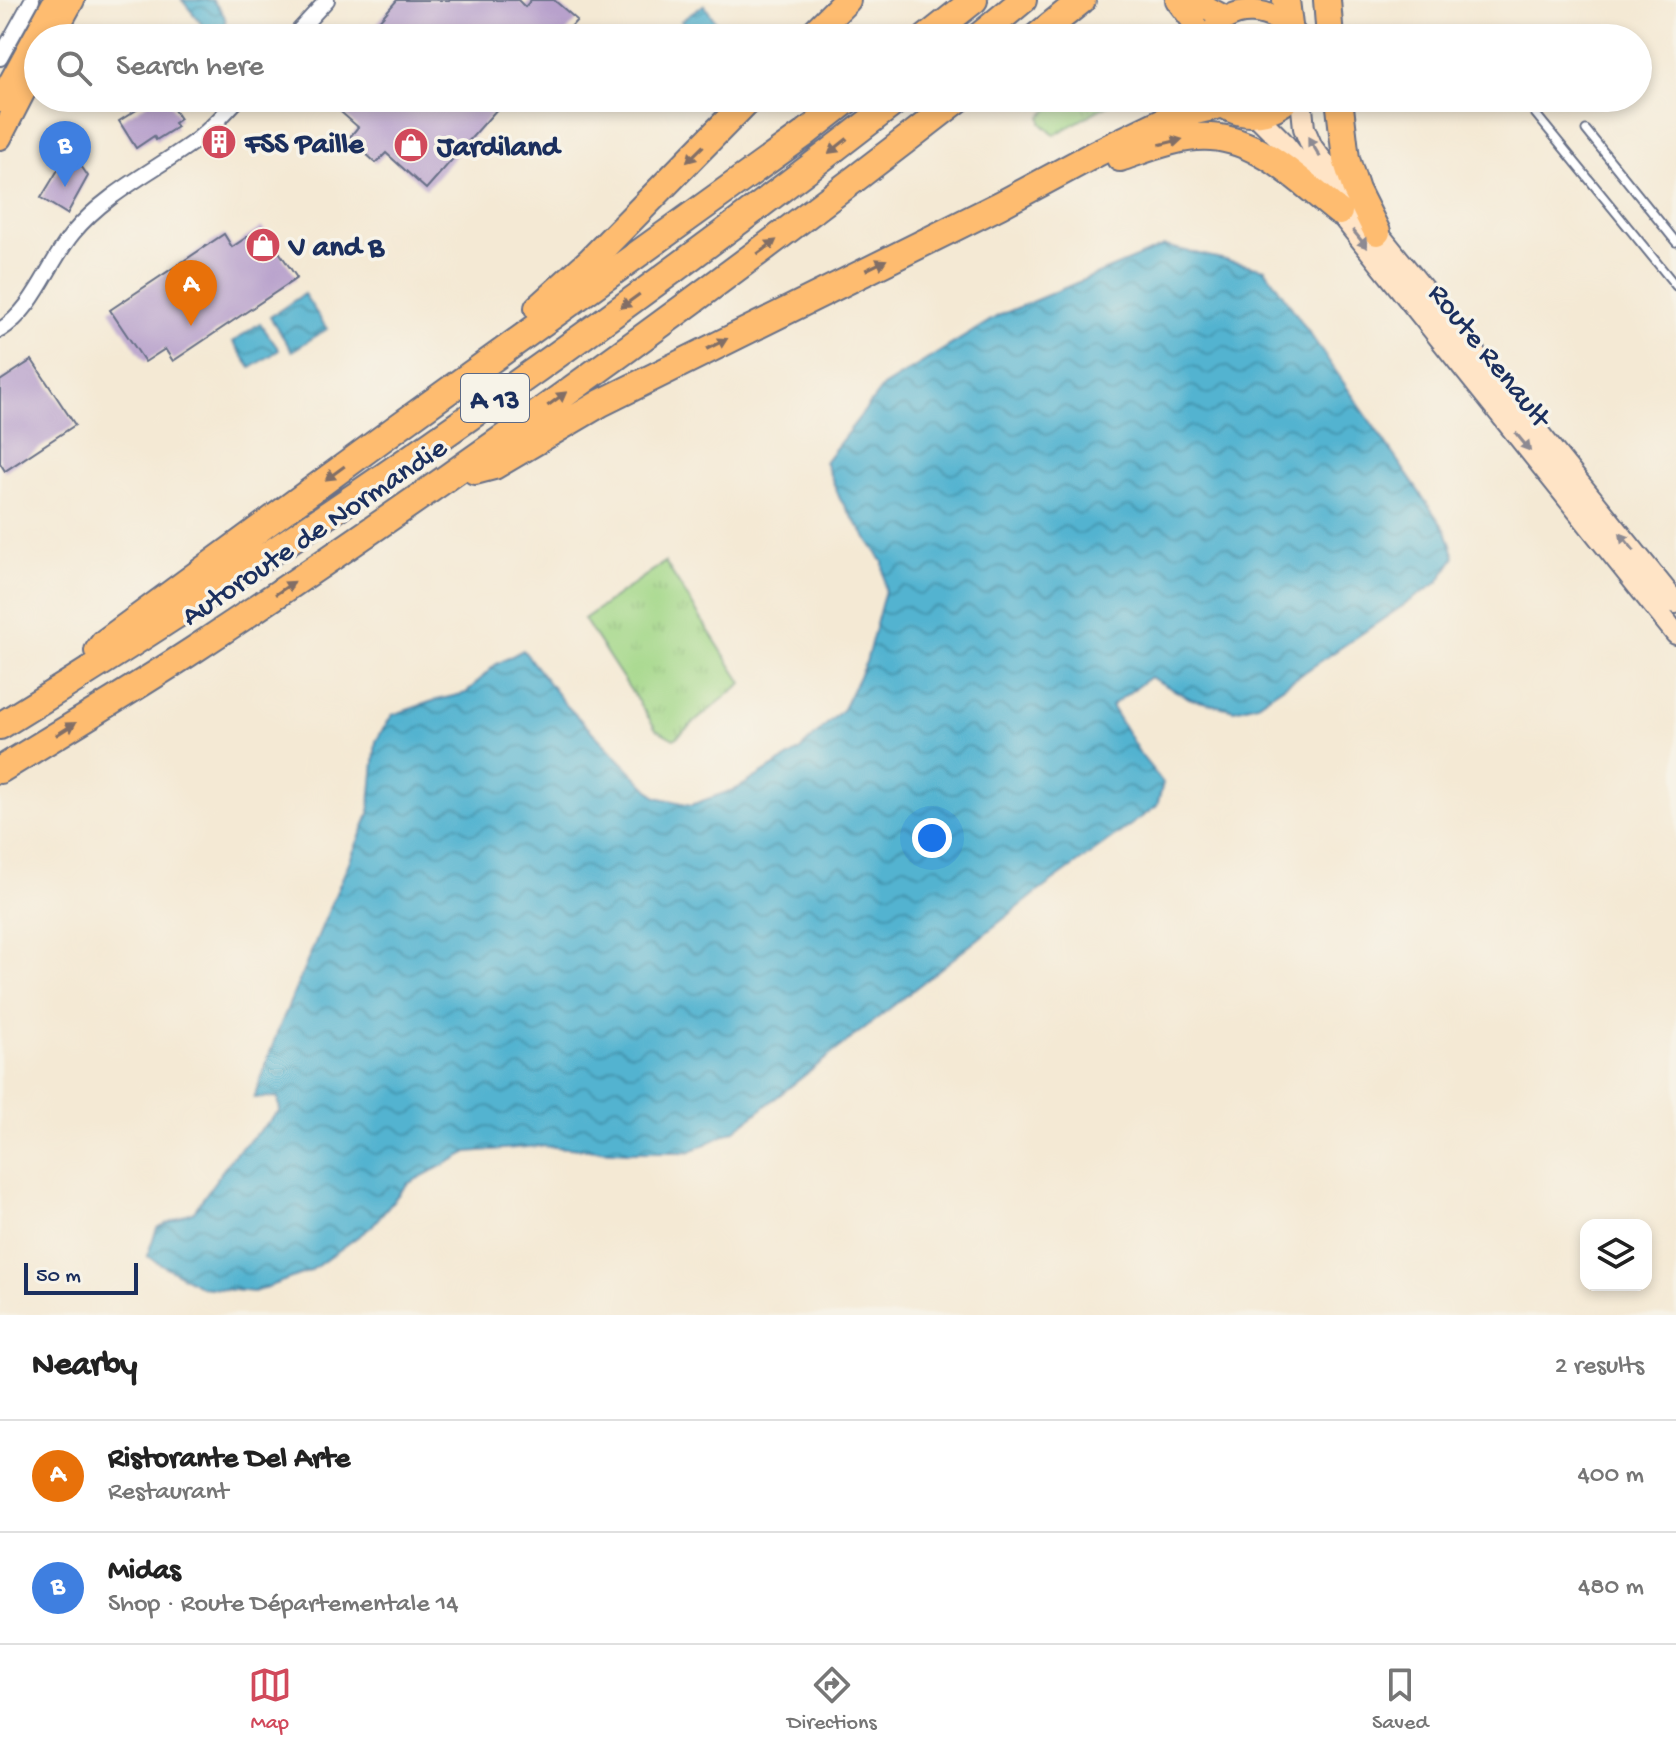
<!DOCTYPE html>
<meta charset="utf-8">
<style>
:root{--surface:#fff;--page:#f2f2f2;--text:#222;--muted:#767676;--line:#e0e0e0;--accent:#d1495b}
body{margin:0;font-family:"Gochi Hand",sans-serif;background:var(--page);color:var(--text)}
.controls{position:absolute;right:24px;bottom:24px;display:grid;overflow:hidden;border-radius:16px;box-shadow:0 4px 12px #0003}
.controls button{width:72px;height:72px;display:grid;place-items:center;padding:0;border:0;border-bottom:2px solid var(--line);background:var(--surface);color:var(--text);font:40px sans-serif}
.scale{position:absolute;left:24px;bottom:20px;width:114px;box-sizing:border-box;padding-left:8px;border:4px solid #1b2f5e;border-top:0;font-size:22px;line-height:28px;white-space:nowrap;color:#1b2f5e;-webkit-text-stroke:6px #f7f3e8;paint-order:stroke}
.you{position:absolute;left:932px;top:838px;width:28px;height:28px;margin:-20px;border:6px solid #fff;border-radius:50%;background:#1a73e8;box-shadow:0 0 0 12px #1a73e833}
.badge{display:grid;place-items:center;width:52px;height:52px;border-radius:50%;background:var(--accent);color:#fff;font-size:26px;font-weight:700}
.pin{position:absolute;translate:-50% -66px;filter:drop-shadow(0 2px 4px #0008)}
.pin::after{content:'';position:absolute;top:42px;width:28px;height:24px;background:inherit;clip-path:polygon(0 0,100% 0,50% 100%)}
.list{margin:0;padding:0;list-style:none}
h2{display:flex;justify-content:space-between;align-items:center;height:104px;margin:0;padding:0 32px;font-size:34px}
h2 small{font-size:26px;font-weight:400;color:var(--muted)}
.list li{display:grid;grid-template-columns:52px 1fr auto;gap:24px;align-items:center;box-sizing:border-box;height:112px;padding:0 32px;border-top:2px solid var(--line)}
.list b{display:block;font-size:30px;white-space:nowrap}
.list p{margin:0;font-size:26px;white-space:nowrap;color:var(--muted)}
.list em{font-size:26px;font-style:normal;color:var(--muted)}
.icon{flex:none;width:44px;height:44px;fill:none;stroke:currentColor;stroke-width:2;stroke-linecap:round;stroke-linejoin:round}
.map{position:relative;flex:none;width:1676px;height:1315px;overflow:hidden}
.search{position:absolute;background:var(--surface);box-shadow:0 4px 12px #0003;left:24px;right:24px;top:24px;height:88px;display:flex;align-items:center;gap:20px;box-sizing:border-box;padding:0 28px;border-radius:44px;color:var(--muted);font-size:30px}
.sheet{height:328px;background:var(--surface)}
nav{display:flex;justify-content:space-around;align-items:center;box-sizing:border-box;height:112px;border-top:2px solid var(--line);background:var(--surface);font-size:22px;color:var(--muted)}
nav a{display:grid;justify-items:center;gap:4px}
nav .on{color:var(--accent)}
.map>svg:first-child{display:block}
.grass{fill:url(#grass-tufts);stroke:#5e8372;stroke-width:2}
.water{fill:url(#water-waves);stroke:#367197;stroke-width:2}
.building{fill:#b8a1cc}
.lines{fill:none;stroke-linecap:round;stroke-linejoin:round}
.lane-casing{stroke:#677087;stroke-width:11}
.street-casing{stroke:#677087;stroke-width:18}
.secondary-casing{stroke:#677087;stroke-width:24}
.primary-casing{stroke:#677087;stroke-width:26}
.highway-casing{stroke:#677087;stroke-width:30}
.lane{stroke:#fff;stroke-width:7}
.street{stroke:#fff;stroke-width:14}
.secondary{stroke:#ffe4c6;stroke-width:20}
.primary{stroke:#febc70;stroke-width:22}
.highway{stroke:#febc70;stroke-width:26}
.oneway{fill:#816e66}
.oneway2{fill:#8d8a92}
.labels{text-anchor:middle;stroke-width:7;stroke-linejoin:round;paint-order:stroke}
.shield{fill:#f7f3e8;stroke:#5d6a87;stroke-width:2}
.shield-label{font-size:28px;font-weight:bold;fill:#1b2f5e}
.poi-label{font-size:30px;font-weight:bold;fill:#1b2f5e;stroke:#f7f3e8;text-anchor:start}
.street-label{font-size:30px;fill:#1b2f5e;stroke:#f7f3e8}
</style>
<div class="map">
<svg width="1676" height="1315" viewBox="0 0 1676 1315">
<defs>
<pattern id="grass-tufts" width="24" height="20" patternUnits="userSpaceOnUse" patternTransform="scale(2)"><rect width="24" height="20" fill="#a2d787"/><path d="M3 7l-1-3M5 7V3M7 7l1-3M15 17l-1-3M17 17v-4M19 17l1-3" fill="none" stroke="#8bb977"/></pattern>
<pattern id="water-waves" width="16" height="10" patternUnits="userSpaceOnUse" patternTransform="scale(2)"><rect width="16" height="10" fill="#52b3d0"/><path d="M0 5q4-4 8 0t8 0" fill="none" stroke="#4392ac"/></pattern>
</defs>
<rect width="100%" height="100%" fill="#f7f3e8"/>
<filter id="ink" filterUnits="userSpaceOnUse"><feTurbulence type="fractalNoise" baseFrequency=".0125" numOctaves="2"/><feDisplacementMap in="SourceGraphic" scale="16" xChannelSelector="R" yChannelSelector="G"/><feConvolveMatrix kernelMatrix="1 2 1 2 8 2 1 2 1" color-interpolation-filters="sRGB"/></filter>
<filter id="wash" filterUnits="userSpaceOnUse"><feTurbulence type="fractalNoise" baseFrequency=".006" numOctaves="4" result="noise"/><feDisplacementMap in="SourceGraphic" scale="32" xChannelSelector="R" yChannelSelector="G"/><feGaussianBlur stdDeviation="1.8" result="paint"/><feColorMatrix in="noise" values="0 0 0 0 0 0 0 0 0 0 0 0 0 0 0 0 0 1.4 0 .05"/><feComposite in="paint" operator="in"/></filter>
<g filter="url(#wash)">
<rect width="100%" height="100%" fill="#f4e9d4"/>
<!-- grass -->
<path class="grass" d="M 1051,98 L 1120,98 L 1054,135 L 1041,123 L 1041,116 L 1051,108 L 1048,100 Z
M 665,562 L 742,683 L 674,739 L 656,729 L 584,619 Z"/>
<!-- water -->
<path class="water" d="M 182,0 L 212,0 C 226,17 230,17 219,38 L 213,38 Z
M 704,5 L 720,28 L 706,38 L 693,38 L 681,21 Z
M 1164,246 L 1265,269 L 1446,531 L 1455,557 L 1438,582 L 1257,704 L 1234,710 L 1191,699 L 1150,677 L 1111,706 L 1140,754 L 1163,783 L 1157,806 L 1039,891 L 735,1130 L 689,1152 L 628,1152 L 539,1146 L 468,1152 L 407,1184 L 371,1227 L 310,1271 L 254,1292 L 201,1287 L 147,1256 L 157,1228 L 194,1211 L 232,1157 L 280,1111 L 278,1097 L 254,1098 L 277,1033 L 369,815 L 376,741 L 392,715 L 433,701 L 466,693 L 495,665 L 523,650 L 565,704 L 656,797 L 691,805 L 738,788 L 799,751 L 843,709 L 866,662 L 885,590 L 883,562 L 840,499 L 825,462 L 883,387 L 998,316 Z
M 304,294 L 327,329 L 292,351 L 270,317 Z
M 260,323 L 279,350 L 251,368 L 233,342 Z"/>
<g id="blocks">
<!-- building -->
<path class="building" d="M 397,0 L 518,0 L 525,7 L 531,0 L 554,0 L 577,20 L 561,38 L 364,38 Z
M 156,98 L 166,98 L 180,119 L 174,123 L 177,127 L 156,140 L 154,136 L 136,148 L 119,121 Z
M 325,98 L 507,98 L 426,189 L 386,153 L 376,163 L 349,138 L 358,127 Z
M 70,150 L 88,176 L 67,214 L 41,198 Z
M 262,227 L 297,278 L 173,361 L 165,349 L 145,362 L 110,310 L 224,234 L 232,247 Z
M 32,360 L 75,425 L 5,471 L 0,463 L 0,381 Z"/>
</g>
</g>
<g filter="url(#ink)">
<use href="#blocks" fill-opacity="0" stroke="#677087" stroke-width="2"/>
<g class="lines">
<defs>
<path id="lane" d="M 1530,107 L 1676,286
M 1586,130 L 1676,242"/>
<path id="street" d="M 292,38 L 327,0
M 0,58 L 32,0
M 0,330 C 35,309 48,263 73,233 C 106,193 154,171 195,141 C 211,129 225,113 239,98"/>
<path id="secondary" d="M 1301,98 L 1304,128 L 1312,147 L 1377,232 L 1676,603
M 1256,115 L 1282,141 L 1676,634"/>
<path id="primary" d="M 1177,0 L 1193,21 L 1200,38
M 1193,0 L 1226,18
M 52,38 L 73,0
M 1208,38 C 1229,0 1275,6 1298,38
M 1214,98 C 1236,122 1269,119 1291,98
M 0,101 L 55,0
M 0,138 L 38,64"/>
<path id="highway" d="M 1286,0 L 1289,26
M 1327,0 L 1330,38
M 809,38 L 847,0
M 926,38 L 974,0
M 977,38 L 1023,0
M 1035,38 L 1082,0
M 1339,98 L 1346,159 L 1356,190 L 1377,232
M 1120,158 C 1149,148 1180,135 1211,137 C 1261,140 1302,183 1339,212
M 538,308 L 589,262 L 750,98
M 475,471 L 494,466 L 601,403 L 1000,205 L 1097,153 L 1174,116 L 1220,105
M 98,651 L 104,643 L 398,427 L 803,135 L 850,98
M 0,726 C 312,535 611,323 900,98
M 0,770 C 65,730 131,691 195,649 C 458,476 712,291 960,98"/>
</defs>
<!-- lane casing -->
<use href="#lane" class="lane-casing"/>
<!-- street casing -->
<use href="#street" class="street-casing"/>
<!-- secondary casing -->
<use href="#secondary" class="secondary-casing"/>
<!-- primary casing -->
<use href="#primary" class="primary-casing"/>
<!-- highway casing -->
<use href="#highway" class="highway-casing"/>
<!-- lane -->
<use href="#lane" class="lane"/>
<!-- street -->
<use href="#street" class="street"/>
<!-- secondary -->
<use href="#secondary" class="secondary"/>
<!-- primary -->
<use href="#primary" class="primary"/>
<!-- highway -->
<use href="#highway" class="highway"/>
</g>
<!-- one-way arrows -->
<defs><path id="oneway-solid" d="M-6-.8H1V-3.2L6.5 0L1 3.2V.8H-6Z" transform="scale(2)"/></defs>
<g class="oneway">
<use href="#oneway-solid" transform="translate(1171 142) rotate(-13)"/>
<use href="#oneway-solid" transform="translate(838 146) rotate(142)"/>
<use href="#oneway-solid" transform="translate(695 154) rotate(135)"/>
<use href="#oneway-solid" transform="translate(767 247) rotate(-36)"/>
<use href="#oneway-solid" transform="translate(876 265) rotate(-26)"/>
<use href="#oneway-solid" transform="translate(630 301) rotate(144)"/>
<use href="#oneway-solid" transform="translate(717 344) rotate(-27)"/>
<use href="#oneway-solid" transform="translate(557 399) rotate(-36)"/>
<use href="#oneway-solid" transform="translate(335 473) rotate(144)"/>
<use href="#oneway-solid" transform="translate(285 588) rotate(-34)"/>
<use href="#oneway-solid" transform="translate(66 729) rotate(-32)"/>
</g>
<g class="oneway2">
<use href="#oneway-solid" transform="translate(1314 147) rotate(-121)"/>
<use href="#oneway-solid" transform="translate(1360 239) rotate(51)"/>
<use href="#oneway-solid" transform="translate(1523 442) rotate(51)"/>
<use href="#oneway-solid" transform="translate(1627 542) rotate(-129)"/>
</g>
</g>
<!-- icons -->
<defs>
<symbol id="building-disc" viewBox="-11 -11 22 22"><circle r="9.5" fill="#d1495b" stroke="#f7f3e8"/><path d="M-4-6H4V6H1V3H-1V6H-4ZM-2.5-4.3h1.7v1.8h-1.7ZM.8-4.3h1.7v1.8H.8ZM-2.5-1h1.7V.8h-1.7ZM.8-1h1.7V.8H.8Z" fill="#fff"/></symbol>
<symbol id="shop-disc" viewBox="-11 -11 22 22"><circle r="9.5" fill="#d1495b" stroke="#f7f3e8"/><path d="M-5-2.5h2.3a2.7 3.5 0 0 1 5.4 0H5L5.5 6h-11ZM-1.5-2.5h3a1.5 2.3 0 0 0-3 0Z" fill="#fff"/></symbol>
</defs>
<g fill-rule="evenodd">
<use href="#building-disc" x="199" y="122" width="40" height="40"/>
<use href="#shop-disc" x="391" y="125" width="40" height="40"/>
<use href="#shop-disc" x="243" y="225" width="40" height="40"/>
</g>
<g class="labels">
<!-- shield labels -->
<rect class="shield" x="461" y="374" width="68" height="48" rx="6"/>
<g class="shield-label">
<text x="495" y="408">A 13</text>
</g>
<!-- poi labels -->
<g class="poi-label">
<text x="245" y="152">FSS Paille</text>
<text x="437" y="155">Jardiland</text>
<text x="289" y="255">V and B</text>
</g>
<!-- street labels -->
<g class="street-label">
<text transform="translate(1491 354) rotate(51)" y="10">Route Renault</text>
<text transform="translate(313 530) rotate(-34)" y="10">Autoroute de Normandie</text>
</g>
</g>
</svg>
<div class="controls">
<button><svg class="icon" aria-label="layers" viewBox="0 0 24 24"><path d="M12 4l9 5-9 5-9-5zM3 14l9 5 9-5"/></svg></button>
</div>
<div class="scale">50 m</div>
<div class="you"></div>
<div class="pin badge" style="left:191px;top:326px;background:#e8710a">A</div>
<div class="pin badge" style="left:65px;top:187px;background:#3f7fe0">B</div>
<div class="search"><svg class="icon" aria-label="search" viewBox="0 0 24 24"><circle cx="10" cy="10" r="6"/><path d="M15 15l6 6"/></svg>Search here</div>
</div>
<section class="sheet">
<h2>Nearby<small>2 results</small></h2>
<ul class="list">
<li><span class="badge" style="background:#e8710a">A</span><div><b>Ristorante Del Arte</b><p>Restaurant</p></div><em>400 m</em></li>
<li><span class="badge" style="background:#3f7fe0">B</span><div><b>Midas</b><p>Shop · Route Départementale 14</p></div><em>480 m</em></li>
</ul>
</section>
<nav>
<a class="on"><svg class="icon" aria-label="map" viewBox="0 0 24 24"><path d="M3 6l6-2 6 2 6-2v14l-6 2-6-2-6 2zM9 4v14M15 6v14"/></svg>Map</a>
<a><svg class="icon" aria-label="directions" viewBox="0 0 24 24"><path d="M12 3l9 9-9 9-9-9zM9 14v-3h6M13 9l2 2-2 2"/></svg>Directions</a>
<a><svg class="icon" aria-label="saved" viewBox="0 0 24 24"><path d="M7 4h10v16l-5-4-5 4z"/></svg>Saved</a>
</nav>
